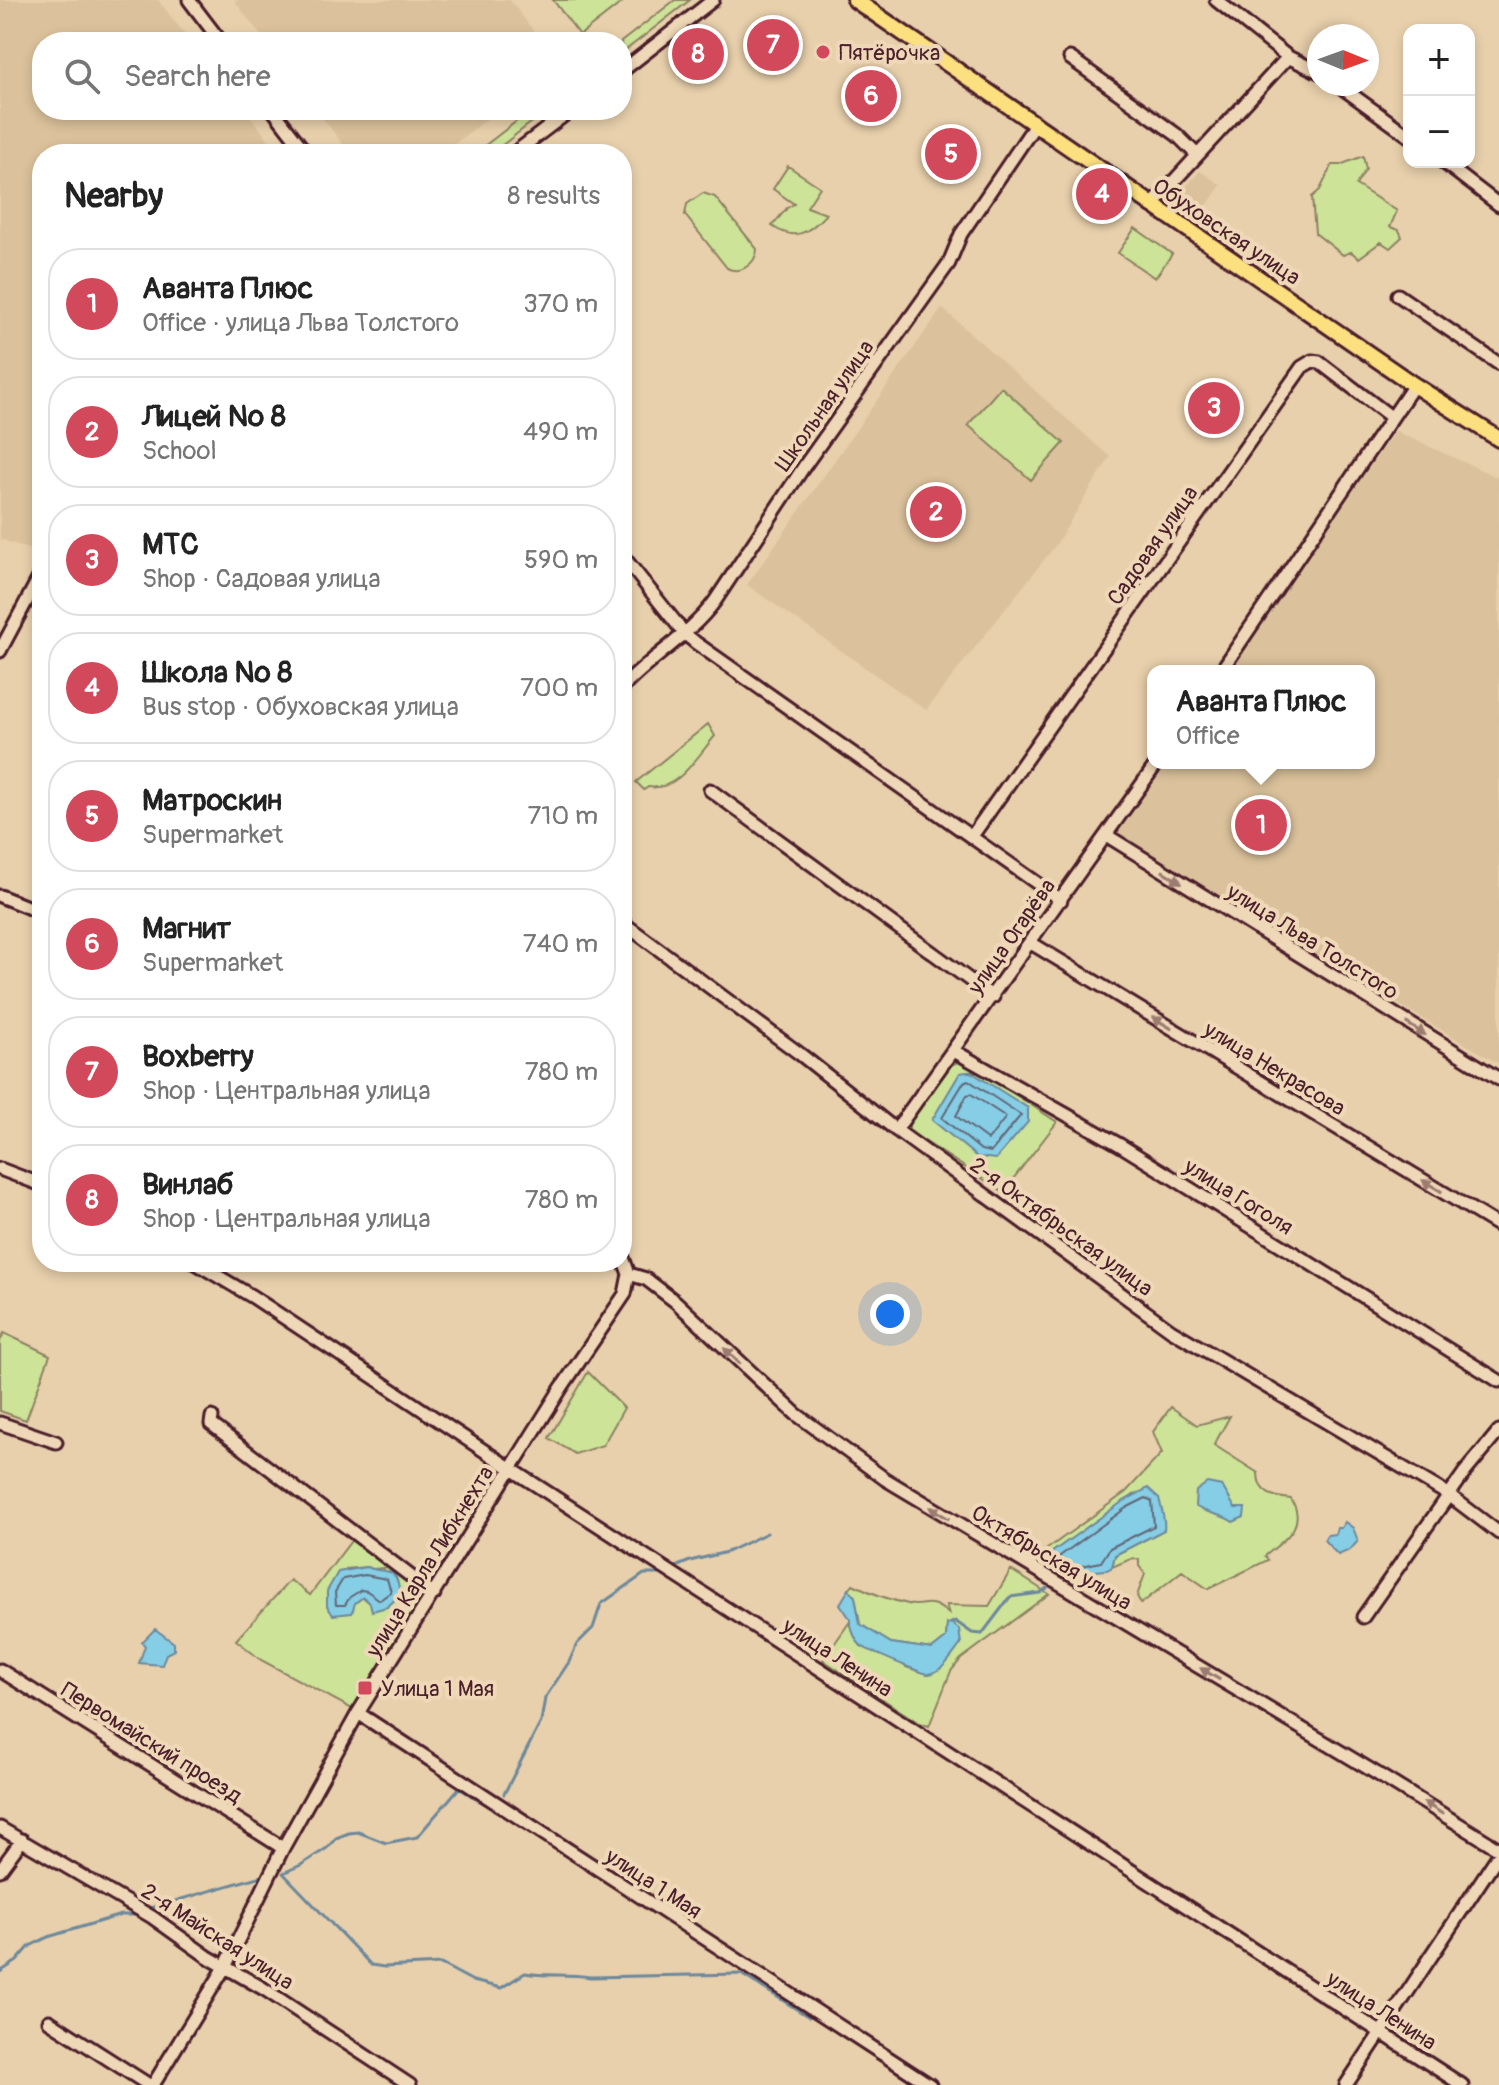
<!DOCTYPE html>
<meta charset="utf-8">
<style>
:root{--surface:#fff;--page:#f6f6f6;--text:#222;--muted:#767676;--line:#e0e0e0;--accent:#d1495b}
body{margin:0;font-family:Pangolin,sans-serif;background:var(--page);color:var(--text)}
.controls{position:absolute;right:24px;top:24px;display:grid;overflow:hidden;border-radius:16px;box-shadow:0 4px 12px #0003}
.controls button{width:72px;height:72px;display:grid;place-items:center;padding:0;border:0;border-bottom:2px solid var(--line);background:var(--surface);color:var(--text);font:40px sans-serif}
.compass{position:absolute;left:1307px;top:24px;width:72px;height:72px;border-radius:50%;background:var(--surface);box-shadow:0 4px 12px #0003;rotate:91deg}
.you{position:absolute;left:890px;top:1314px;width:28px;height:28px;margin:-20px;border:6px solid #fff;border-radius:50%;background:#1a73e8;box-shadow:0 0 0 12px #1a73e833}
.badge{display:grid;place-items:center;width:52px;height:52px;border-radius:50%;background:var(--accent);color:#fff;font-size:26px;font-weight:700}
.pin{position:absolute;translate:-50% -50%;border:4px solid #fff;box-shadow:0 2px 8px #0006}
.popup{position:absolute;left:1147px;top:665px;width:228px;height:104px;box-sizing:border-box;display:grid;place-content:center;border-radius:16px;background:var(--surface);filter:drop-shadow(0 2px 6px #0005);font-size:26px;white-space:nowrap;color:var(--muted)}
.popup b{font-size:30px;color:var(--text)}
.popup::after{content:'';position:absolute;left:50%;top:100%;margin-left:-16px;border:16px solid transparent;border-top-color:var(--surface)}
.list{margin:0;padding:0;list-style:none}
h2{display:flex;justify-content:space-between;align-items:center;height:104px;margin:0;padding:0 32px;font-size:34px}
h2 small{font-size:26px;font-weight:400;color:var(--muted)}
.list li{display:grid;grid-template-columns:52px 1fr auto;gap:24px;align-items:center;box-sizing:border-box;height:112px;margin:0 16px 16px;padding:0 16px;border:2px solid var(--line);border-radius:32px}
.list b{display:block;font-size:30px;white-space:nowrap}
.list p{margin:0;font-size:26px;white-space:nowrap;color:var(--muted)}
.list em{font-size:26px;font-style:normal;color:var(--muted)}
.icon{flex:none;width:44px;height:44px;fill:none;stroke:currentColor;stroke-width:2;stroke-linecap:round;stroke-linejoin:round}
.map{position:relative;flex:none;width:1499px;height:2085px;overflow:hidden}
.search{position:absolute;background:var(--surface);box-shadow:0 4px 12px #0003;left:32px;top:32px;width:600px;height:88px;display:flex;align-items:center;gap:20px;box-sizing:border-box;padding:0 28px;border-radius:32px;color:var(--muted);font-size:30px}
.panel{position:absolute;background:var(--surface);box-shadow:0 4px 12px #0003;left:32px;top:144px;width:600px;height:1128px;border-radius:32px}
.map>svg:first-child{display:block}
.built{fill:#dbc29c}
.green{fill:#cde398;stroke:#8c8162;stroke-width:2;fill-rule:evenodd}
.water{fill:#85cee6;stroke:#6d889b;stroke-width:2}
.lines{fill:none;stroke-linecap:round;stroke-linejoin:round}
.shore{stroke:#626576;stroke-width:2}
.stream{stroke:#6d889b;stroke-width:3}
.minor-casing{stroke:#4a1f2b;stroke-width:17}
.major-casing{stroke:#4a1f2b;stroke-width:20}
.minor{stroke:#efd8b7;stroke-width:11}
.major{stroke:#fce080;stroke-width:14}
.oneway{fill:#9c7c71}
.poi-dot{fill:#d1495b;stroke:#efd8b7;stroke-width:3}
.labels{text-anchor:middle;stroke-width:8;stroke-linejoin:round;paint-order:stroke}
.poi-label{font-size:22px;fill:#4a1f2b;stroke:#efd8b7;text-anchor:start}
.street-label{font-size:22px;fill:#4a1f2b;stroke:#efd8b7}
</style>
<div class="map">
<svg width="1499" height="2085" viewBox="0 0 1499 2085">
<rect width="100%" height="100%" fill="#e8d0ac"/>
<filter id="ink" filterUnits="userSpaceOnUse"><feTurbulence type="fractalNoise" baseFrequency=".0125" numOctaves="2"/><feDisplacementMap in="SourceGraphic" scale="16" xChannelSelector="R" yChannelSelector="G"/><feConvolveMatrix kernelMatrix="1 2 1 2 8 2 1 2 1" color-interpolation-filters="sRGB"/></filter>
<g filter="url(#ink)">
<!-- built -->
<path class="built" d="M 0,0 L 158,0 L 191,42 L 42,42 L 42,110 L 245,110 L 280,154 L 42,154 L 42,545 L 37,552 L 0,539 Z
M 234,0 L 510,0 L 542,42 L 266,42 Z
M 317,110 L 499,110 L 441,154 L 350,154 Z
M 1200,171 L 1221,185 L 1205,208 L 1181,192 Z
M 942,308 L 1110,457 L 1055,546 L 926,710 L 747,585 Z
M 1395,431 L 1499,478 L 1499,1064 L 1112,834 L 1162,763 L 1369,763 L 1369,671 L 1227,671 Z"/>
<!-- green -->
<path class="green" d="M 553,0 L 625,0 L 580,35 Z
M 675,0 L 690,0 L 622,53 L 621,42 Z
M 531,110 L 547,110 L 491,154 L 474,154 Z
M 1363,156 L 1366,169 L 1356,185 L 1397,211 L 1390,227 L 1399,230 L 1402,237 L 1390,248 L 1381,242 L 1359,258 L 1351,252 L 1343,255 L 1315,233 L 1312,197 L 1320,190 L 1332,165 L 1340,165 Z
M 788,166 L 820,187 L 807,207 L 826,214 C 809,233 795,242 772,226 L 787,208 L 794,204 L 773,189 Z
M 703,193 L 715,197 L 757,249 C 756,264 740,275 727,268 L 685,215 L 687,204 Z
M 1135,228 L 1172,254 L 1155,278 L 1118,253 Z
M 1001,387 L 1064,443 L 1031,480 L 968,425 Z
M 708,724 L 715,736 C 697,756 678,792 648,787 L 644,790 L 636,782 Z
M 958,1062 L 972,1066 L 1057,1122 L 1003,1192 L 909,1131 L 909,1122 L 951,1065 Z
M 4,1333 L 50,1355 L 26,1420 L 0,1411 L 0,1341 Z
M 588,1372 L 624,1408 L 603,1445 L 575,1454 L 549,1438 Z
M 1171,1407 L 1197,1425 L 1230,1416 L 1214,1445 L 1258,1473 C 1258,1494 1273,1497 1291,1499 C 1308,1526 1284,1540 1265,1556 L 1268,1560 L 1208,1589 L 1182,1571 L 1141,1604 L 1137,1596 L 1145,1574 L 1139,1566 L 1139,1560 L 1133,1558 L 1112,1567 L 1115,1555 L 1158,1533 L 1159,1498 L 1135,1494 L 1051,1553 L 1050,1566 L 1043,1552 L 1126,1492 L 1162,1453 L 1153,1432 Z
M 354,1537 L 426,1594 L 352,1709 L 261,1660 L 236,1640 L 290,1580 L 310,1595 ZM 366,1567 L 373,1569 L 384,1568 L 370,1603 L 363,1597 L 355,1603 L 346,1569 Z
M 1011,1570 L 1049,1594 L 961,1659 L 951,1671 L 929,1726 L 919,1723 L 823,1660 L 851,1620 L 850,1626 L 861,1646 L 899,1662 L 906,1667 L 928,1674 L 940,1669 L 961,1644 L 947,1624 L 946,1638 L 932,1649 L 891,1643 L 860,1624 L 855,1597 L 849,1589 L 853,1584 C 869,1592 890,1600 908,1604 C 926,1609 926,1595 949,1614 L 946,1605 L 989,1606 Z"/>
<!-- water -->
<path class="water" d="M 967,1072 L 971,1072 L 1028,1108 L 1028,1122 L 996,1159 L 977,1157 L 932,1120 L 960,1073 Z
M 1207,1483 L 1222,1486 L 1235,1508 L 1245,1508 L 1244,1517 L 1233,1522 C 1220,1513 1206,1514 1195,1506 L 1196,1491 Z
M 1148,1488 L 1159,1498 C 1161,1507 1166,1522 1164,1530 L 1115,1555 L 1112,1567 L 1107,1570 C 1082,1570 1074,1583 1050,1566 L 1051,1553 L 1122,1502 Z
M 1345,1522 L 1353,1528 L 1358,1541 L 1350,1550 L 1338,1555 L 1324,1540 L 1327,1535 L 1335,1534 L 1337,1528 L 1341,1528 Z
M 366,1567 C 387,1575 397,1563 400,1595 L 387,1607 L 372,1611 L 370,1603 L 363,1597 L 355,1603 L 352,1613 L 333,1615 L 327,1606 L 327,1591 L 338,1572 Z
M 849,1589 L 855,1597 L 860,1624 L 891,1643 L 932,1649 L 946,1638 L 947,1624 L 951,1623 L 959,1629 L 961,1644 C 953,1654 943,1672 929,1674 C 923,1674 871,1652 863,1647 C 856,1643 850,1628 851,1620 L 840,1604 Z
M 155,1629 L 174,1643 L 174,1650 L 166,1654 L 162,1665 L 139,1663 L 145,1646 L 142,1642 Z"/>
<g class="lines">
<!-- shore -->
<path class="shore" d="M 968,1080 L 1021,1115 L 991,1152 L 981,1150 L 942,1118 L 964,1082 Z
M 971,1094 L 1006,1117 L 988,1140 L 956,1116 L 967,1095 Z
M 1146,1498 L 1152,1501 L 1154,1526 L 1110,1548 L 1101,1562 L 1072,1568 L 1059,1562 L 1060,1556 L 1126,1508 Z
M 365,1575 L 387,1579 L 391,1592 L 380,1600 L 367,1591 L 361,1590 L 350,1597 L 345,1605 L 336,1605 L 335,1592 L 343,1579 Z"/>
<!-- stream -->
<path class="stream" d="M 673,1568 L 690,1561 L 727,1552 L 767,1533
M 951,1623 L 955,1621 L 972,1633 L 982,1634 L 1010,1597 L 1040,1593 L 1047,1588
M 504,1794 L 541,1722 L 545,1698 L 569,1662 L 577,1644 L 593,1628 L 601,1604 L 644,1574 L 662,1574
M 493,1809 L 459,1788 L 417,1837 L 386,1843 L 358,1832 L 349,1833 L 336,1838 L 327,1848 L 301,1865 L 283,1873 L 371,1965 L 384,1967 L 441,1964 L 473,1981 L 501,1988 L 525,1973 C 547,1977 568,1973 590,1977 L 741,1974 L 809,2017
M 147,1909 L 265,1875
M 0,1972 L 17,1961 L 30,1946 L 48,1937 L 121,1915 L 138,1915"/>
<defs>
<path id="minor" d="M 189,0 L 221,42
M 1216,0 L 1288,57 L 1319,72
M 1070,58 L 1177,135 L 1197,155
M 622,71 L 713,0
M 1337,84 L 1409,136
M 273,110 L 307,154
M 513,154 L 571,110
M 1443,162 L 1499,205
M 1151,206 L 1288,57
M 1398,295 L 1499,364
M 622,555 L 684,633 L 696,643 L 1061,900
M 0,651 L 42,572
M 1221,671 L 1414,385
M 622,688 C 651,657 690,635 715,601 L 805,465 L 949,263 L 961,234 L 1035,125
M 710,790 L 993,997
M 1106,835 L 1499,1079
M 972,836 L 1302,367 L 1312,361 L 1319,362 L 1391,417
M 0,896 L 42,913
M 622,922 L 800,1054 L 896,1130 L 1171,1330 L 1449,1495 L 1499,1533
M 1031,943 L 1499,1226
M 954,1051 L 1120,1145 L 1499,1381
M 896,1130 L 1157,763
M 0,1169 L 42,1185
M 194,1262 L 253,1297 L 519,1474 L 1462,2085
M 629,1274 L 646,1279 L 676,1302 L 796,1414 L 885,1479 L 1371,1770 L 1499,1849
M 212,1417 L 211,1424 L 434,1594
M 0,1423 L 56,1442
M 1363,1617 L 1465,1472 L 1499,1431
M 0,1670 L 283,1848
M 358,1713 L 930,2085
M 0,1828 L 152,1917 L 208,1957 L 264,1989 L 410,2085
M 0,1870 L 22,1840
M 49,2021 L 149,2085
M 153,2085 L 225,1967 L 283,1848 L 358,1713 L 562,1387 L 625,1294 L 629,1274 L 622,1255
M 1346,2085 L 1499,1854"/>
<path id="major" d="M 855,0 L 1414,385 L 1499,439"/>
</defs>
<!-- minor casing -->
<use href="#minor" class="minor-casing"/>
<!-- major casing -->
<use href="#major" class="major-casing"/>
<!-- minor -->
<use href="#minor" class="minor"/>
<!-- major -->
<use href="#major" class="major"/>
</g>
<!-- one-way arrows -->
<defs><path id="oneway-solid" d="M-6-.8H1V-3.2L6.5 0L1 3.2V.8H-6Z" transform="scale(2)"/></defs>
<g class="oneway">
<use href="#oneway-solid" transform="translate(1172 877) rotate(32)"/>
<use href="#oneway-solid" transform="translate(1162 1023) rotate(-149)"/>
<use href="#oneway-solid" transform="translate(1416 1029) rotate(32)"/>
<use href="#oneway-solid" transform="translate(1432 1186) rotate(-149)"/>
<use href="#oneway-solid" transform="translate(732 1356) rotate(-136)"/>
<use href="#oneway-solid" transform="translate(939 1513) rotate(-149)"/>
<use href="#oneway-solid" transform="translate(1210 1674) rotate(-149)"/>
<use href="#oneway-solid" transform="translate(1433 1808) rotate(-148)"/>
</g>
</g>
<!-- markers -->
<g class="poi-dot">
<circle cx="823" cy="52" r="8"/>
<rect x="357" y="1680" width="16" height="16" rx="4"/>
</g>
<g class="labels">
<!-- poi labels -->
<g class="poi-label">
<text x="839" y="60">Пятёрочка</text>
<text x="381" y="1696">Улица 1 Мая</text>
</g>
<!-- street labels -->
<g class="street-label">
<text transform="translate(1227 231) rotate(34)" y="8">Обуховская улица</text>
<text transform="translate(824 405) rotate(-55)" y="8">Школьная улица</text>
<text transform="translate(1152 545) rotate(-55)" y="8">Садовая улица</text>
<text transform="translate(1011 936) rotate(-55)" y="8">улица Огарёва</text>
<text transform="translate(1313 941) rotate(32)" y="8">улица Льва Толстого</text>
<text transform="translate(1275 1068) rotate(31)" y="8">улица Некрасова</text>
<text transform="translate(1239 1196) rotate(32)" y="8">улица Гоголя</text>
<text transform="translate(1062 1226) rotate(36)" y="8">2-я Октябрьская улица</text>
<text transform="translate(1052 1557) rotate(31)" y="8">Октябрьская улица</text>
<text transform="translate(429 1561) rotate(-58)" y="8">улица Карла Либкнехта</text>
<text transform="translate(838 1657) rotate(33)" y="8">улица Ленина</text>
<text transform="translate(152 1742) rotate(32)" y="8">Первомайский проезд</text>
<text transform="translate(654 1883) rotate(33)" y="8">улица 1 Мая</text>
<text transform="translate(218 1936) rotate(33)" y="8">2-я Майская улица</text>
<text transform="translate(1382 2010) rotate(33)" y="8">улица Ленина</text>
</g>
</g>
</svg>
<div class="controls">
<button>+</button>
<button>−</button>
</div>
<svg class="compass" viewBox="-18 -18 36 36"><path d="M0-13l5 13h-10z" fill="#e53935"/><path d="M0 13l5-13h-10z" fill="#767676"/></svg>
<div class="you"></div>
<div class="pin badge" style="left:1261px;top:825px">1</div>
<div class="popup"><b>Аванта Плюс</b>Office</div>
<div class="pin badge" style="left:936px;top:512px">2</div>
<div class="pin badge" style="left:1214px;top:408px">3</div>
<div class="pin badge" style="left:1102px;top:194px">4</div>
<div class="pin badge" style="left:951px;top:154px">5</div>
<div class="pin badge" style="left:871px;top:96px">6</div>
<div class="pin badge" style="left:773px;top:45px">7</div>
<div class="pin badge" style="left:698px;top:54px">8</div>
<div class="search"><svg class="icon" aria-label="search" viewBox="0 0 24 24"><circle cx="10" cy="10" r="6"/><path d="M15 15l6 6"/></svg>Search here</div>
<section class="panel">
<h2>Nearby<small>8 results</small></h2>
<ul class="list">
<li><span class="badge">1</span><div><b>Аванта Плюс</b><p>Office · улица Льва Толстого</p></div><em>370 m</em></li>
<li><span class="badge">2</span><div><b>Лицей № 8</b><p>School</p></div><em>490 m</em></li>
<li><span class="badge">3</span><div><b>МТС</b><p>Shop · Садовая улица</p></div><em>590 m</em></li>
<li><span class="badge">4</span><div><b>Школа № 8</b><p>Bus stop · Обуховская улица</p></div><em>700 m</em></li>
<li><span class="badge">5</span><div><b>Матроскин</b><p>Supermarket</p></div><em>710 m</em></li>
<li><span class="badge">6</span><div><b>Магнит</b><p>Supermarket</p></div><em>740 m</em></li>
<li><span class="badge">7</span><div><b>Boxberry</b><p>Shop · Центральная улица</p></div><em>780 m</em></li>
<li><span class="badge">8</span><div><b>Винлаб</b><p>Shop · Центральная улица</p></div><em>780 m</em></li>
</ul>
</section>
</div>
